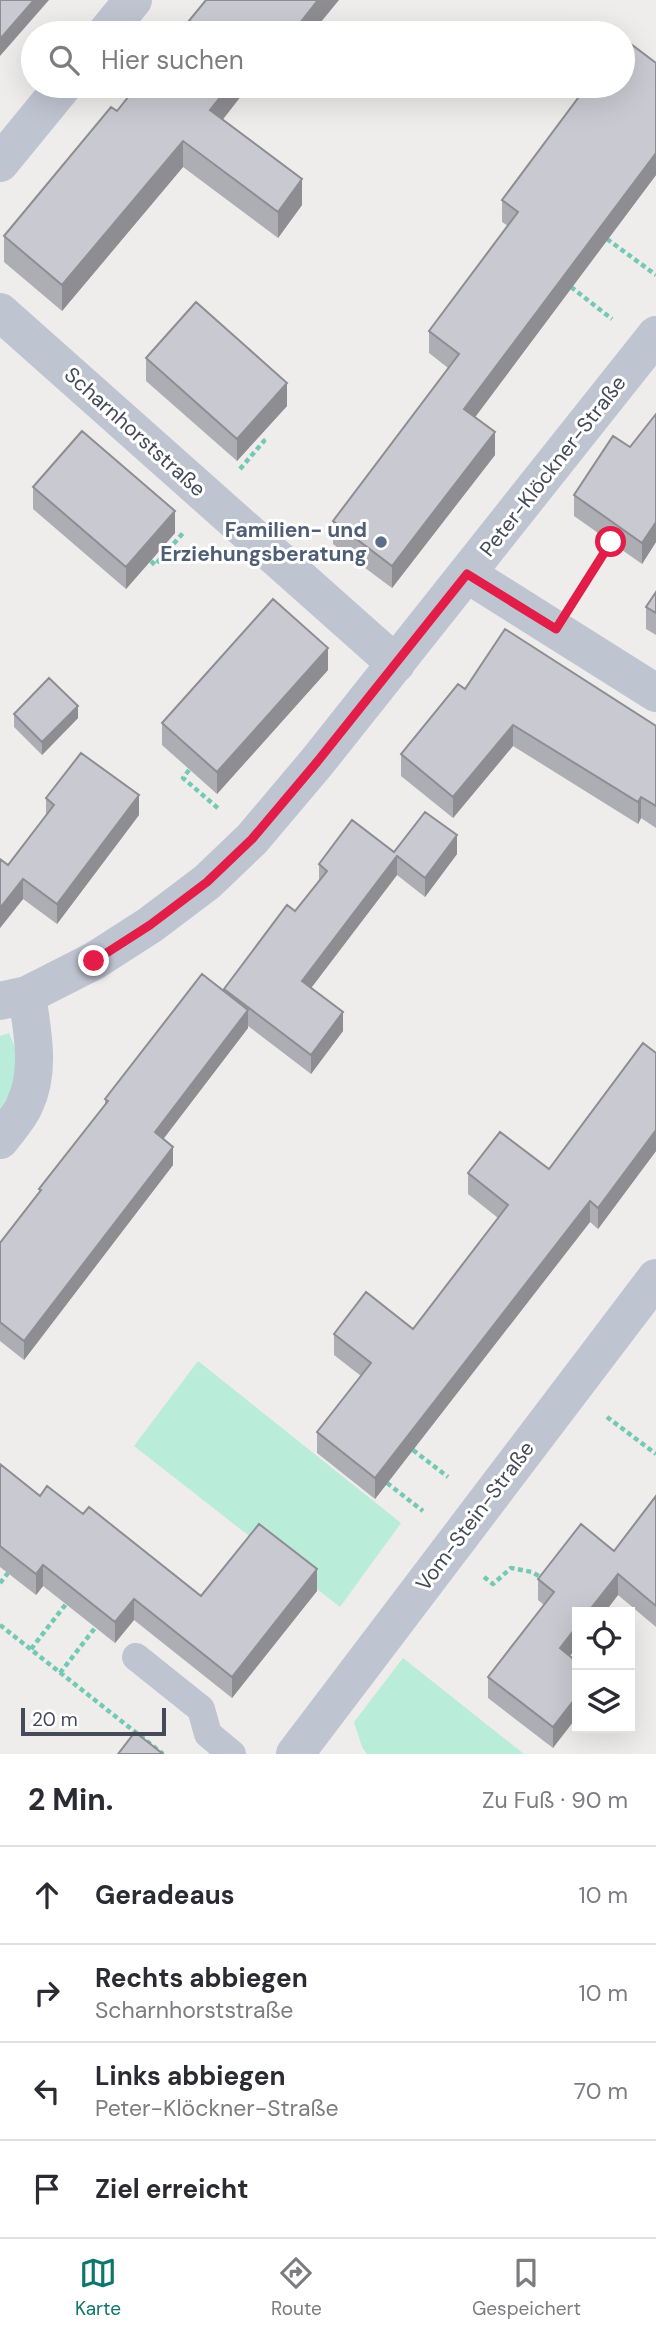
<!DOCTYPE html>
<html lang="de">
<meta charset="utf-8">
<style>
:root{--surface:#fff;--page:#f7f7f7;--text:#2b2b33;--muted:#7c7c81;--line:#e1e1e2;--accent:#0f766e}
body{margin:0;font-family:"DM Sans",sans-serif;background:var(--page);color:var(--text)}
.controls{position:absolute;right:21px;bottom:21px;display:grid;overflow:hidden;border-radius:0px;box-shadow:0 7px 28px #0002}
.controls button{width:63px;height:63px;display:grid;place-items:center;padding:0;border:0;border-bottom:2px solid var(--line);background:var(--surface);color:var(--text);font:35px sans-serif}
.scale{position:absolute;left:21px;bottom:18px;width:145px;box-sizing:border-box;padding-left:7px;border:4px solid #454a58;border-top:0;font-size:19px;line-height:24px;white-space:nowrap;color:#454a58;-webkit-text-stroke:5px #fff;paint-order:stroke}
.stop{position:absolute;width:21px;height:21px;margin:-16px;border:5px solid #e11d48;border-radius:50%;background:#fff}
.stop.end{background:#e11d48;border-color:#fff;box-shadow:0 2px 7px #0008}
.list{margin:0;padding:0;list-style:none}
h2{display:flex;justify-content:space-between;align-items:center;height:91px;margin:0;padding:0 28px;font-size:30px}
h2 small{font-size:23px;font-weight:400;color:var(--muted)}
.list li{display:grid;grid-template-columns:46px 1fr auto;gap:21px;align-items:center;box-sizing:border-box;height:98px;padding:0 28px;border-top:2px solid var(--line)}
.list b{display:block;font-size:26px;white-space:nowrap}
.list p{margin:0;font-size:23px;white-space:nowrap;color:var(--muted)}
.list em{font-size:23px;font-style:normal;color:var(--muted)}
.icon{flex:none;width:38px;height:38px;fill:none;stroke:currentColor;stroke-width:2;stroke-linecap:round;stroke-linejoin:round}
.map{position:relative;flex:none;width:656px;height:1754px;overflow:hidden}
.search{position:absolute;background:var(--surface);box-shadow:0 7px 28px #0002;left:21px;right:21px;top:21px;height:77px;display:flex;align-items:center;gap:18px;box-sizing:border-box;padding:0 24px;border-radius:38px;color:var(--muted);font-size:26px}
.sheet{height:483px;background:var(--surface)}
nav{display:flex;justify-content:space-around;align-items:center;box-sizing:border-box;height:98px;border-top:2px solid var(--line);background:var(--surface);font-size:19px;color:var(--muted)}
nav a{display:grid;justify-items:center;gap:4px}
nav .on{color:var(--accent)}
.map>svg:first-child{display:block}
.grass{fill:#baecda}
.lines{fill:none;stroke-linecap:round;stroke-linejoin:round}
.path{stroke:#73c9b3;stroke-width:4.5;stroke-dasharray:5 3.5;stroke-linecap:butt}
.service{stroke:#bfc4d1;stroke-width:28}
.minor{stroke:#bfc4d1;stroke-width:38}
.wall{fill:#adaeb4}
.shaded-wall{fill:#8d8d92}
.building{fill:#c9cad1;stroke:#8d8d92;stroke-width:2}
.route{stroke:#e11d48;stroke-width:9}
.service-dot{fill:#5c6f8a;stroke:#fff;stroke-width:2.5}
.labels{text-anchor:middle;stroke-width:6;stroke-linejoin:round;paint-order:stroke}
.street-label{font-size:21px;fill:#454a58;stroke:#fff}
.service-label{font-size:21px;font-weight:bold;fill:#4e5e75;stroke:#fff;text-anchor:end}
</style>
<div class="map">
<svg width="656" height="1754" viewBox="0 0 656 1754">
<rect width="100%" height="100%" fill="#efecec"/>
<!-- grass -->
<path class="grass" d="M 9,1033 L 18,1055 L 12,1090 L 0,1109 L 0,1036 Z
M 198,1361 L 401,1523 L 340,1607 L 134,1446 Z
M 403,1658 L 524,1754 L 367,1754 L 362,1747 L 354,1722 Z"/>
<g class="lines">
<!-- path -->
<path class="path" d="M 607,239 L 656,275
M 571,287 L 612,319
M 240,469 L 264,441 L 260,437
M 151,561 L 155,565 L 183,533
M 580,592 L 611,542
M 189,770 L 183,778 L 220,810
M 607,1417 L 656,1454
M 413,1450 L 448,1477
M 387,1483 L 423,1511
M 484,1577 L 493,1584 L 511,1568 L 532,1572 L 544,1579
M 0,1583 L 8,1573
M 0,1625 L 163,1754
M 31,1649 L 66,1604
M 60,1673 L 95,1628"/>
<!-- service -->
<path class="service" d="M 136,1657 L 201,1709 L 208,1734 L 232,1754"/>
<!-- minor -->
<path class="minor" d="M 106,33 L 133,0
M 0,163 L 63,86
M 0,312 L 396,664
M 467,574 L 656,693
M 0,1001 L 27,995 L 94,961 L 150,925 L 207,882 L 252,839 L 317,762 L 656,335
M 0,1140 C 8,1129 20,1117 25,1104 C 41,1070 32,1030 27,995
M 295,1754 L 656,1278"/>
</g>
<!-- wall -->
<path class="wall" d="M 656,63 L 656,175 L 475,417 L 495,455 L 392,588 L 333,544 L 333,521 L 448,368 L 429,353 L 429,331 L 508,226 L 502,222 L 502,200 Z
M 117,111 L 223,119 L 302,205 L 278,238 L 183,167 L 62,311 L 4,262 L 4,236 Z
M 146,358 L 287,406 L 237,461 L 146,381 Z
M 656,414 L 656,542 L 642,564 L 574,516 L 574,495 L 630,447 Z
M 33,487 L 175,533 L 126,589 L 33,509 Z
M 656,592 L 656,635 L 646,629 L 646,607 Z
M 328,670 L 217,794 L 162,745 L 162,723 Z
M 465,689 L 656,726 L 656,828 L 641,818 L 638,824 L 513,746 L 453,818 L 401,776 L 401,754 Z
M 14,714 L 78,718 L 42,755 L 14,727 Z
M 46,798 L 139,815 L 57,924 L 23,899 L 0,928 L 0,859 L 8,865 L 46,815 Z
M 394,852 L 457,854 L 425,897 L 397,875 L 311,988 L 343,1031 L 311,1074 L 248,1026 L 248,1028 L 163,1139 L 173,1165 L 24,1360 L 0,1341 L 0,1243 L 39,1193 L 39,1189 L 105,1105 L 105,1099 L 224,991 L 224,989 L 295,911 L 319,881 L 319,864 Z
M 656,1053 L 656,1151 L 598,1229 L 590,1222 L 375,1499 L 317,1453 L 317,1432 L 361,1376 L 334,1355 L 334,1334 L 413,1329 L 498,1218 L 468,1194 L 468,1173 L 549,1169 Z
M 0,1464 L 40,1496 L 83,1514 L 201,1596 L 317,1591 L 232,1698 L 134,1620 L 115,1643 L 43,1586 L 36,1595 L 0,1567 Z
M 656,1496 L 656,1627 L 618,1595 L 605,1612 L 577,1612 L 553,1748 L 488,1698 L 488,1677 L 544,1605 L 538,1600 L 538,1579 L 614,1551 Z"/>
<!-- shaded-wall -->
<path class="shaded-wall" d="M 34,0 L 49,0 L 0,56 L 0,39 Z
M 318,0 L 339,0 L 312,33 L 292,33 Z
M 229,86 L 249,86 L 210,136 L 210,110 Z
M 183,141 L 183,167 L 62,311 L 62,285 Z
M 656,153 L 656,175 L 464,432 L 464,409 Z
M 302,179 L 302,205 L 278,238 L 278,212 Z
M 287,383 L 287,406 L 237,461 L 237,439 Z
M 495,432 L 495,455 L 392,588 L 392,566 Z
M 175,511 L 175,533 L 126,589 L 126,567 Z
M 656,522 L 656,542 L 642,564 L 642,543 Z
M 328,648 L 328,670 L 217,794 L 217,772 Z
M 78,706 L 78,718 L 42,755 L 42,742 Z
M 513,725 L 513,746 L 453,818 L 453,797 Z
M 139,795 L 139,815 L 57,924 L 57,904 Z
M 641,797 L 641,818 L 638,824 L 638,802 Z
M 457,835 L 457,854 L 425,897 L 425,878 Z
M 397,856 L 397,875 L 302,1000 L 302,981 Z
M 23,879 L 23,899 L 0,928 L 0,908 Z
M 248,1010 L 248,1028 L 155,1150 L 155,1132 Z
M 343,1012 L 343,1031 L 311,1074 L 311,1055 Z
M 656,1130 L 656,1151 L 598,1229 L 598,1208 Z
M 173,1147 L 173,1165 L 24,1360 L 24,1341 Z
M 590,1201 L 590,1222 L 375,1499 L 375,1478 Z
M 43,1565 L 43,1586 L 36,1595 L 36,1574 Z
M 317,1569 L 317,1591 L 232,1698 L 232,1677 Z
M 618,1574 L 618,1595 L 605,1612 L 588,1612 Z
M 134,1599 L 134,1620 L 115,1643 L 115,1622 Z
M 577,1626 L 577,1647 L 560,1669 L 560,1648 Z
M 577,1696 L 577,1717 L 553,1748 L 553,1727 Z"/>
<!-- building -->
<path class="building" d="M 0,0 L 34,0 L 0,39 Z
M 206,0 L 318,0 L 292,33 L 280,33 L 274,29 L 271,33 L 179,33 Z
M 623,38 L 656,63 L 656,153 L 464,409 L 495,432 L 392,566 L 333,521 L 459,354 L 429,331 L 518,212 L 502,200 L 587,86 L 623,86 Z
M 137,86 L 229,86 L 210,110 L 302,179 L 278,212 L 183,141 L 62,285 L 4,236 L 111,107 L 117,111 Z
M 196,302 L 287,383 L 237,439 L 146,358 Z
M 656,414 L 656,522 L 642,543 L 574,495 L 613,436 L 630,447 Z
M 82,431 L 175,511 L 126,567 L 33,487 Z
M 656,592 L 656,613 L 646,607 Z
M 273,599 L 328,648 L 217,772 L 162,723 Z
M 505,629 L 656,726 L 656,806 L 641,797 L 638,802 L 513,725 L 453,797 L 401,754 L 458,684 L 465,689 Z
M 49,678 L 78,706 L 42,742 L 14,714 Z
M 81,753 L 139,795 L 57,904 L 23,879 L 0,908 L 0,859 L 8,865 L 54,805 L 46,798 Z
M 425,812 L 457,835 L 425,878 L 397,856 L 302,981 L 343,1012 L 311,1055 L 224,989 L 287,905 L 295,911 L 327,871 L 319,864 L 352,820 L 394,852 Z
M 202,974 L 248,1010 L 155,1132 L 173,1147 L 24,1341 L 0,1322 L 0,1243 L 41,1190 L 39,1189 L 108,1101 L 105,1099 Z
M 643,1043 L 656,1053 L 656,1130 L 598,1208 L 590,1201 L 375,1478 L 317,1432 L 371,1363 L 334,1334 L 366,1292 L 413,1329 L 508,1205 L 468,1173 L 500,1132 L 549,1169 Z
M 0,1464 L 40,1496 L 47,1486 L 83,1514 L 89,1507 L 201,1596 L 259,1524 L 317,1569 L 232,1677 L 134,1599 L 115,1622 L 43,1565 L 36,1574 L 0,1546 Z
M 656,1496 L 656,1606 L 618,1574 L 588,1612 L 577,1612 L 577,1626 L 560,1648 L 577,1662 L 577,1696 L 553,1727 L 488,1677 L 554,1592 L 538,1579 L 581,1524 L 614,1551 Z
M 135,1732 L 163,1754 L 118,1754 Z"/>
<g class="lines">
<!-- route -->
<path class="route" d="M 94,961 L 150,925 L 207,882 L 252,839 L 317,762 L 467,574 L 556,629 L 611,542"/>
</g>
<!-- markers -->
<circle class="service-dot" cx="381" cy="542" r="7"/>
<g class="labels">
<!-- street labels -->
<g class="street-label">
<text transform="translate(135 432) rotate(42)" y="7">Scharnhorststraße</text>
<text transform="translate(553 466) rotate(-52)" y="7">Peter-Klöckner-Straße</text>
<text transform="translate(475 1516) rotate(-53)" y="7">Vom-Stein-Straße</text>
</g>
<!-- service labels -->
<g class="service-label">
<text x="367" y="537">Familien- und<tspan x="367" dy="24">Erziehungsberatung</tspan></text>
</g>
</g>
</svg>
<div class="controls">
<button><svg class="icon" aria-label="locate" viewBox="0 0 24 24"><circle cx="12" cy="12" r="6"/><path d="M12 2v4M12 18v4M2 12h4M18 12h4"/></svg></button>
<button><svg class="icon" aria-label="layers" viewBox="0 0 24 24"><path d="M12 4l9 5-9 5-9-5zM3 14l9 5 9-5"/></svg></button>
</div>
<div class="scale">20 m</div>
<div class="stop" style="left:611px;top:542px"></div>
<div class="stop end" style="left:94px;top:961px"></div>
<div class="search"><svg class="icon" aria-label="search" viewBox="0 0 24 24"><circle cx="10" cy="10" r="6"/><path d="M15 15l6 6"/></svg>Hier suchen</div>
</div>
<section class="sheet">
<h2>2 Min.<small>Zu Fuß · 90 m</small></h2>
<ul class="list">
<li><svg class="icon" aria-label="ahead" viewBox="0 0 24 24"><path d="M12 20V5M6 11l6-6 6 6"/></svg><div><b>Geradeaus</b></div><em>10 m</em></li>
<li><svg class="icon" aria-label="right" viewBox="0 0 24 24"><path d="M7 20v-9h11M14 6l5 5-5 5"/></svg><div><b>Rechts abbiegen</b><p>Scharnhorststraße</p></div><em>10 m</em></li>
<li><svg class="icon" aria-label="left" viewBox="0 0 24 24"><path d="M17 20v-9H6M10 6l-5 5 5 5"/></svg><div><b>Links abbiegen</b><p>Peter-Klöckner-Straße</p></div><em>70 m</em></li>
<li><svg class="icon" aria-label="arrive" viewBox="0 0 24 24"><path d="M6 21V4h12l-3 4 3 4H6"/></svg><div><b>Ziel erreicht</b></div></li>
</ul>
</section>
<nav>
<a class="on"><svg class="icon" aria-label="map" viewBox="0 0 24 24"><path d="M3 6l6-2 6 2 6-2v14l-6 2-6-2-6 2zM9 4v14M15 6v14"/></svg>Karte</a>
<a><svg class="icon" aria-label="directions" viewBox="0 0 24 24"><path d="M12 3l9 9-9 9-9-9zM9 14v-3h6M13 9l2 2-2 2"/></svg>Route</a>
<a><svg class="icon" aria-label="saved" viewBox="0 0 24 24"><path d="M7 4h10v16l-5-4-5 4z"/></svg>Gespeichert</a>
</nav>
